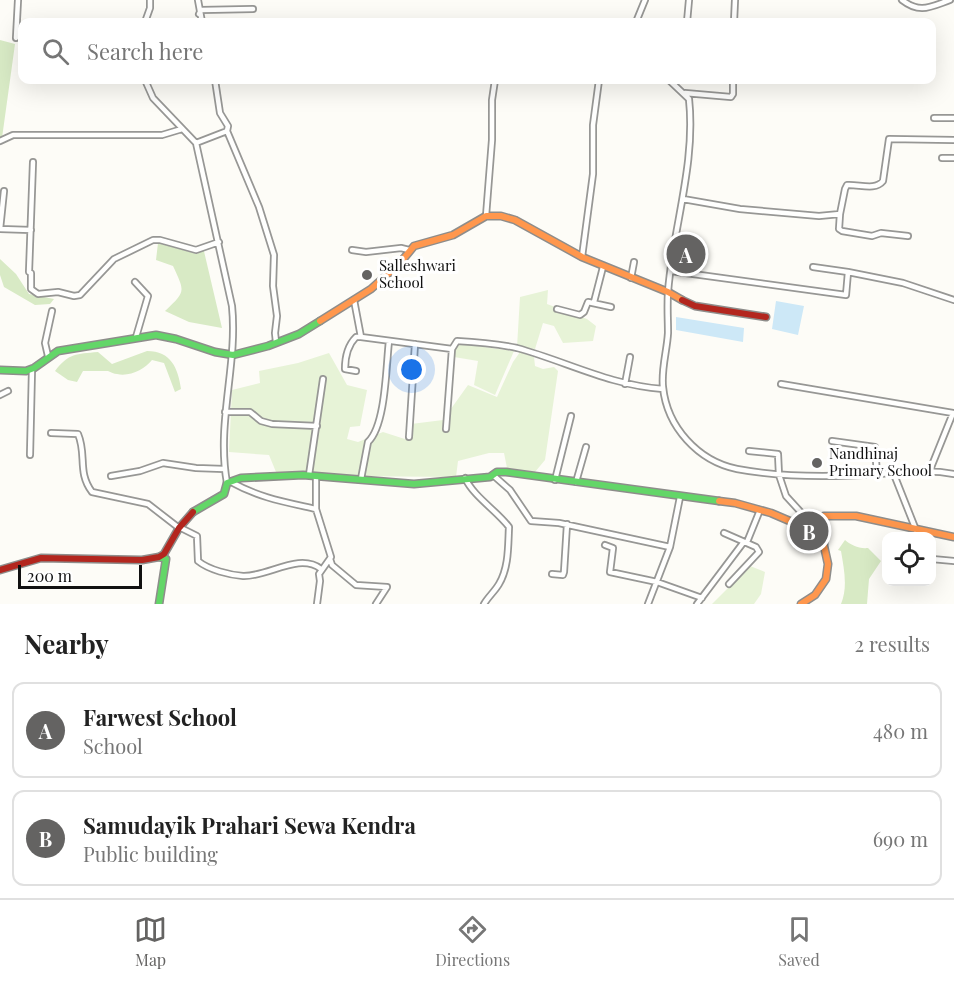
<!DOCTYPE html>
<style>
:root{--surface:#fff;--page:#f2f2f2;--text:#222;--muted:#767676;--line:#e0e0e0;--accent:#646362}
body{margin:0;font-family:"Playfair Display",serif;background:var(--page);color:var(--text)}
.controls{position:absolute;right:18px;bottom:18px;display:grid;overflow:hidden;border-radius:12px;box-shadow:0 6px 24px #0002}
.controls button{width:54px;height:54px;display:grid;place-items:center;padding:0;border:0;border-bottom:2px solid var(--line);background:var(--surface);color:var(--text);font:30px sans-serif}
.scale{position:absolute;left:18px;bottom:15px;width:124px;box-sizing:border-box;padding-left:6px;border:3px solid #111;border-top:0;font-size:16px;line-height:21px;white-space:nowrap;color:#111;-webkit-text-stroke:4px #fff;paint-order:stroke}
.you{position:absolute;left:412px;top:370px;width:21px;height:21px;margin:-15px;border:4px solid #fff;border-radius:50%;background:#1a73e8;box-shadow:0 0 0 9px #1a73e833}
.badge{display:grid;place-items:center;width:39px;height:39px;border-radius:50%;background:var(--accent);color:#fff;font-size:20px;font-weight:700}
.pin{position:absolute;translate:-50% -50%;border:3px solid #fff;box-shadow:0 2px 6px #0006}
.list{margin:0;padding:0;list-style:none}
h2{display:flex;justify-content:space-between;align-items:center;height:78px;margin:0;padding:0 24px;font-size:26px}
h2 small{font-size:20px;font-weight:400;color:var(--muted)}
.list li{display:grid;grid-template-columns:39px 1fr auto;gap:18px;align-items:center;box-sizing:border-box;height:96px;margin:0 12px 12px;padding:0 12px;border:2px solid var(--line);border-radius:12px}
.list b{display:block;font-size:22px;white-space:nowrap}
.list p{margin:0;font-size:20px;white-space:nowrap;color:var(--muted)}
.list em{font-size:20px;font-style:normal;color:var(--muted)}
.icon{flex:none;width:33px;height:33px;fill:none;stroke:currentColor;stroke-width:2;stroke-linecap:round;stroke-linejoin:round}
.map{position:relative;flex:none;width:954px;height:604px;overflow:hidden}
.search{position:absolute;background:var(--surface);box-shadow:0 6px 24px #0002;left:18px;right:18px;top:18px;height:66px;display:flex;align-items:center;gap:15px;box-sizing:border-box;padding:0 21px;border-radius:12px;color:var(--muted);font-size:22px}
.sheet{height:294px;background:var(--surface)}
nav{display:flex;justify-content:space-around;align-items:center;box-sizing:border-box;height:84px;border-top:2px solid var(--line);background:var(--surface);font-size:16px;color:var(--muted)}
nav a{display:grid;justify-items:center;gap:3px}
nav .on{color:var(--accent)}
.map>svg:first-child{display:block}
.green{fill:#e7f3d7}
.forest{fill:#d8eac5}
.water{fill:#cde8f7}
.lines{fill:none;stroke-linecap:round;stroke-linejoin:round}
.street-casing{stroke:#979795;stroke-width:8}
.fast-casing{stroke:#8e8d8b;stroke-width:9}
.slow-casing{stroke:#8e8d8b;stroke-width:9}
.jam-casing{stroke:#8e8d8b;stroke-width:9}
.street{stroke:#fffffe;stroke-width:4.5}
.fast{stroke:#63d668;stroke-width:6}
.slow{stroke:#ff974d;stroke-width:6}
.jam{stroke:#b3261e;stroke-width:6}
.poi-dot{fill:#646362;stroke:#fff;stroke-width:2}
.labels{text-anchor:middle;stroke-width:6;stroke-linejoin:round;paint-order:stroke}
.poi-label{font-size:15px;fill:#111;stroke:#fff;text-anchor:start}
</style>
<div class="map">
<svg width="954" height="604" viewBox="0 0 954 604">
<rect width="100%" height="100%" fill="#fdfcf7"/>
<!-- green -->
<path class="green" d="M 548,290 L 547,304 L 587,319 L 596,326 L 593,341 L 563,343 L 554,326 L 543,323 L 535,349 L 517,347 L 520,297 Z
M 462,344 L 514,351 L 495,395 L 474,385 L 478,361 L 454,357 L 455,347 Z
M 520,352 L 534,357 L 535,366 L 543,369 L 554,367 L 558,371 L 545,460 L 535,472 L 507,468 L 504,453 L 489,453 L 458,461 L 456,477 L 340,476 L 276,472 L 269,455 L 229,452 L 232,390 L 260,383 L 259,371 L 298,363 L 329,353 L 347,385 L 367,390 L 360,426 L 350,427 L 347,439 L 358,442 L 383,432 L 411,441 L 411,424 L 443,420 L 468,385 L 497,397 L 513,362 Z
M 750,566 L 765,572 L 761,594 L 754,604 L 712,604 Z"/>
<!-- forest -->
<path class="forest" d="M 0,40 L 15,44 L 2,138 L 0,138 Z
M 158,243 L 197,254 L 203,247 L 222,328 L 189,322 L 165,311 C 186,291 185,292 173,266 L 156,260 Z
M 0,259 L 16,274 L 29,294 L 54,299 L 50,304 L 35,305 L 4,287 L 0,275 Z
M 147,351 C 171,351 178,368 181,389 L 175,392 L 164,363 L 152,360 C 145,369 130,377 117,374 C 114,374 111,372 108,371 C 100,371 91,371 83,371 L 77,382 L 68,380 L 55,371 C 69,353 76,354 98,352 L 112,364 Z
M 845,540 C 851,545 859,549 868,548 L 881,561 L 869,579 L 867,604 L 841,604 C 848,587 844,569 841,551 L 838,550 Z"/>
<!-- water -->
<path class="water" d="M 776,301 L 804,306 L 798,335 L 772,329 Z
M 676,317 L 744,328 L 743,342 L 676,330 Z"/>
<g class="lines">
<defs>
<path id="street" d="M 198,0 L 202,22
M 902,0 C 920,14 930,7 950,0
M 199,14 L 201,10 L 253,9
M 145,22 L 150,8 L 150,0
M 636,22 L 645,0
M 687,22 L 689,0
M 734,22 L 735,0
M 16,38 L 18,0
M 145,80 L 153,98 L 196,143 L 232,306 C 238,365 216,423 227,483
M 215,80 L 220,113 L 228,126 L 227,131
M 669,80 L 689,99 C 696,164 673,227 668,292 C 667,306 668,320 668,333 C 667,351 661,369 663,387 C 667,427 698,461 737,469 C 780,477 834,477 877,474 C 905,473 927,469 954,474
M 685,93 L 731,97 L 733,94 L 733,80
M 934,118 L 954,118
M 0,141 L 13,135 L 162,135 L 182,129
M 196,143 L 227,131 L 259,207 L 274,255 L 273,286 L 277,316 L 275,333 L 276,342
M 942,158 L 954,158
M 33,162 L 29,272 L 31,273 L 31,289 L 38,294 L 58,292 L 74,296 L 80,295 L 114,259 L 153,240 L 160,240 L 196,250 L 219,242
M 683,199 L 740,209 L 819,216 L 840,214 L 839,229 L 842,231 L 872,236 L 881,233 L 908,236
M 840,214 L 845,189 L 847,185 C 859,184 875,191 883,181 L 889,139 L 954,140
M 486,216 L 492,140 L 492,100 L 495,80
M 0,229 L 4,191
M 0,229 L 31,230
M 352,250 L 366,252 L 401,248 L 409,250
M 582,257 L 593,174 L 593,125 L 599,80
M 671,271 L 846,295 L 848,272 L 813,267
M 848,272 L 903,283 L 954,300
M 631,278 L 634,262
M 135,282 L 148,296 L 136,337
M 354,300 L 361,337 L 452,349 L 457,341 C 477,342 498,344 517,348 C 568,362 609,385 663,389
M 594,302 L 603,267
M 557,309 L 580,315 L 584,312 L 588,302 L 611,307
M 48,356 L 45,343 L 52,311
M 356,371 L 345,369 C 345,358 348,345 356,337 L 361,337
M 625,384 L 630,357
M 781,384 L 953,413 L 930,470
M 0,395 L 8,391
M 225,412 L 250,412 L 261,421 L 272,424 L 317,426
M 446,429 L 452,349
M 51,433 L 78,434 C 87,455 77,472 92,492 L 148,504 L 179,528
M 409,437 L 415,344
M 832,441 L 875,447 L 877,474
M 749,451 L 778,454 L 779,475 L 786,496 L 808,520
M 30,455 L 32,369
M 893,472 L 916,530
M 309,475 L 323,379
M 493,475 L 510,490 L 531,521 L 559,523 L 670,547 L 680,497
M 111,476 L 140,471 L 163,463 L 196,468 L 224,469
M 316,476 L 316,509 L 331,557 L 319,574 L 320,581 L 317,604
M 465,478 C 474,497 496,510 509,527 C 508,546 509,567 499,584 C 495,591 488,597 484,604
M 361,479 L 368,442 C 386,425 386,366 389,341
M 555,480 L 571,416
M 231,482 C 260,498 285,502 316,509
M 576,482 L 586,447
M 179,527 L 197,536 L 198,561 C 209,570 230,575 243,576 C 268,577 299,552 321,569
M 724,533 L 756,547 L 759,552 L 729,584
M 605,545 L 613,548 L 610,572 L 657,582 L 702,598
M 330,559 L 332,565 L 356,585 L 387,587 L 376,604
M 932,559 L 954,561
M 552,574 L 563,575 L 564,572 L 567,524
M 648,604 L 670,547
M 697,604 L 743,543 L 747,542 L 760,510"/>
<path id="fast" d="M 0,370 L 26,371 L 34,368 L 58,351 L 156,335 L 176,339 L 215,352 L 233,355 L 268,346 L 299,334 L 320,321
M 193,512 L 224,494 L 227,483 L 241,478 L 303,475 L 414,484 L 490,477 L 497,472 L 506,472 L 719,501
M 159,557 L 166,559 L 159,604"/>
<path id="slow" d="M 320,321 L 371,289 L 400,263 L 414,246 L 453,235 L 486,216 L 501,216 L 515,220 L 582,257 L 668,292 L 682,300
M 719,501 L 735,503 L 771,513 L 792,522 L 803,522 L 824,516 L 856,516 L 954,537
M 801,604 L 815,595 L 826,579 L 828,564 L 824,546 L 824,516"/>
<path id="jam" d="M 682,300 L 695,306 L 766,317
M 0,570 L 41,558 L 142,560 L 159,557 L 164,554 L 179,528 L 193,512"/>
</defs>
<!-- street casing -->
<use href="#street" class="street-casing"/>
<!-- fast casing -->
<use href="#fast" class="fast-casing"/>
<!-- slow casing -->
<use href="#slow" class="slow-casing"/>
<!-- jam casing -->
<use href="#jam" class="jam-casing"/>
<!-- street -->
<use href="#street" class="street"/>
<!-- fast -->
<use href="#fast" class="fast"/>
<!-- slow -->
<use href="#slow" class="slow"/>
<!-- jam -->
<use href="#jam" class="jam"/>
</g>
<!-- markers -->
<g class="poi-dot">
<circle cx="367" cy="275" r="6"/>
<circle cx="817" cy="463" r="6"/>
</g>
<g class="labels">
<!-- poi labels -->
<g class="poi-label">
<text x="379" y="271">Salleshwari<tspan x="379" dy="17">School</tspan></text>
<text x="829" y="459">Nandhinaj<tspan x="829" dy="17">Primary School</tspan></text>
</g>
</g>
</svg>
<div class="controls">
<button><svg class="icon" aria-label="locate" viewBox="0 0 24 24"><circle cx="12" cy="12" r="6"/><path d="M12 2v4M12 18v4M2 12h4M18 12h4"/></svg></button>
</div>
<div class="scale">200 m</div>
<div class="you"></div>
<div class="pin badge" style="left:686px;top:254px">A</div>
<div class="pin badge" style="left:809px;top:531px">B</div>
<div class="search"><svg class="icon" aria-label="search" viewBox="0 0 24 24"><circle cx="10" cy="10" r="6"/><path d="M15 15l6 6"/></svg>Search here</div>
</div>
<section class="sheet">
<h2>Nearby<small>2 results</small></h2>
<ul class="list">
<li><span class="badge">A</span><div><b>Farwest School</b><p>School</p></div><em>480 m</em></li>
<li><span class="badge">B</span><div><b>Samudayik Prahari Sewa Kendra</b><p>Public building</p></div><em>690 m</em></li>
</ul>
</section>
<nav>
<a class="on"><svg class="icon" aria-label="map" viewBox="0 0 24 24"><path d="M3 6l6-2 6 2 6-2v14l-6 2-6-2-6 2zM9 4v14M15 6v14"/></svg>Map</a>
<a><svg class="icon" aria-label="directions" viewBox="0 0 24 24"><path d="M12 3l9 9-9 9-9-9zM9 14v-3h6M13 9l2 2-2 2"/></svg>Directions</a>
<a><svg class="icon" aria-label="saved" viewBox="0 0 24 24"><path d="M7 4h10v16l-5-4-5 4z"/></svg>Saved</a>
</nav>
